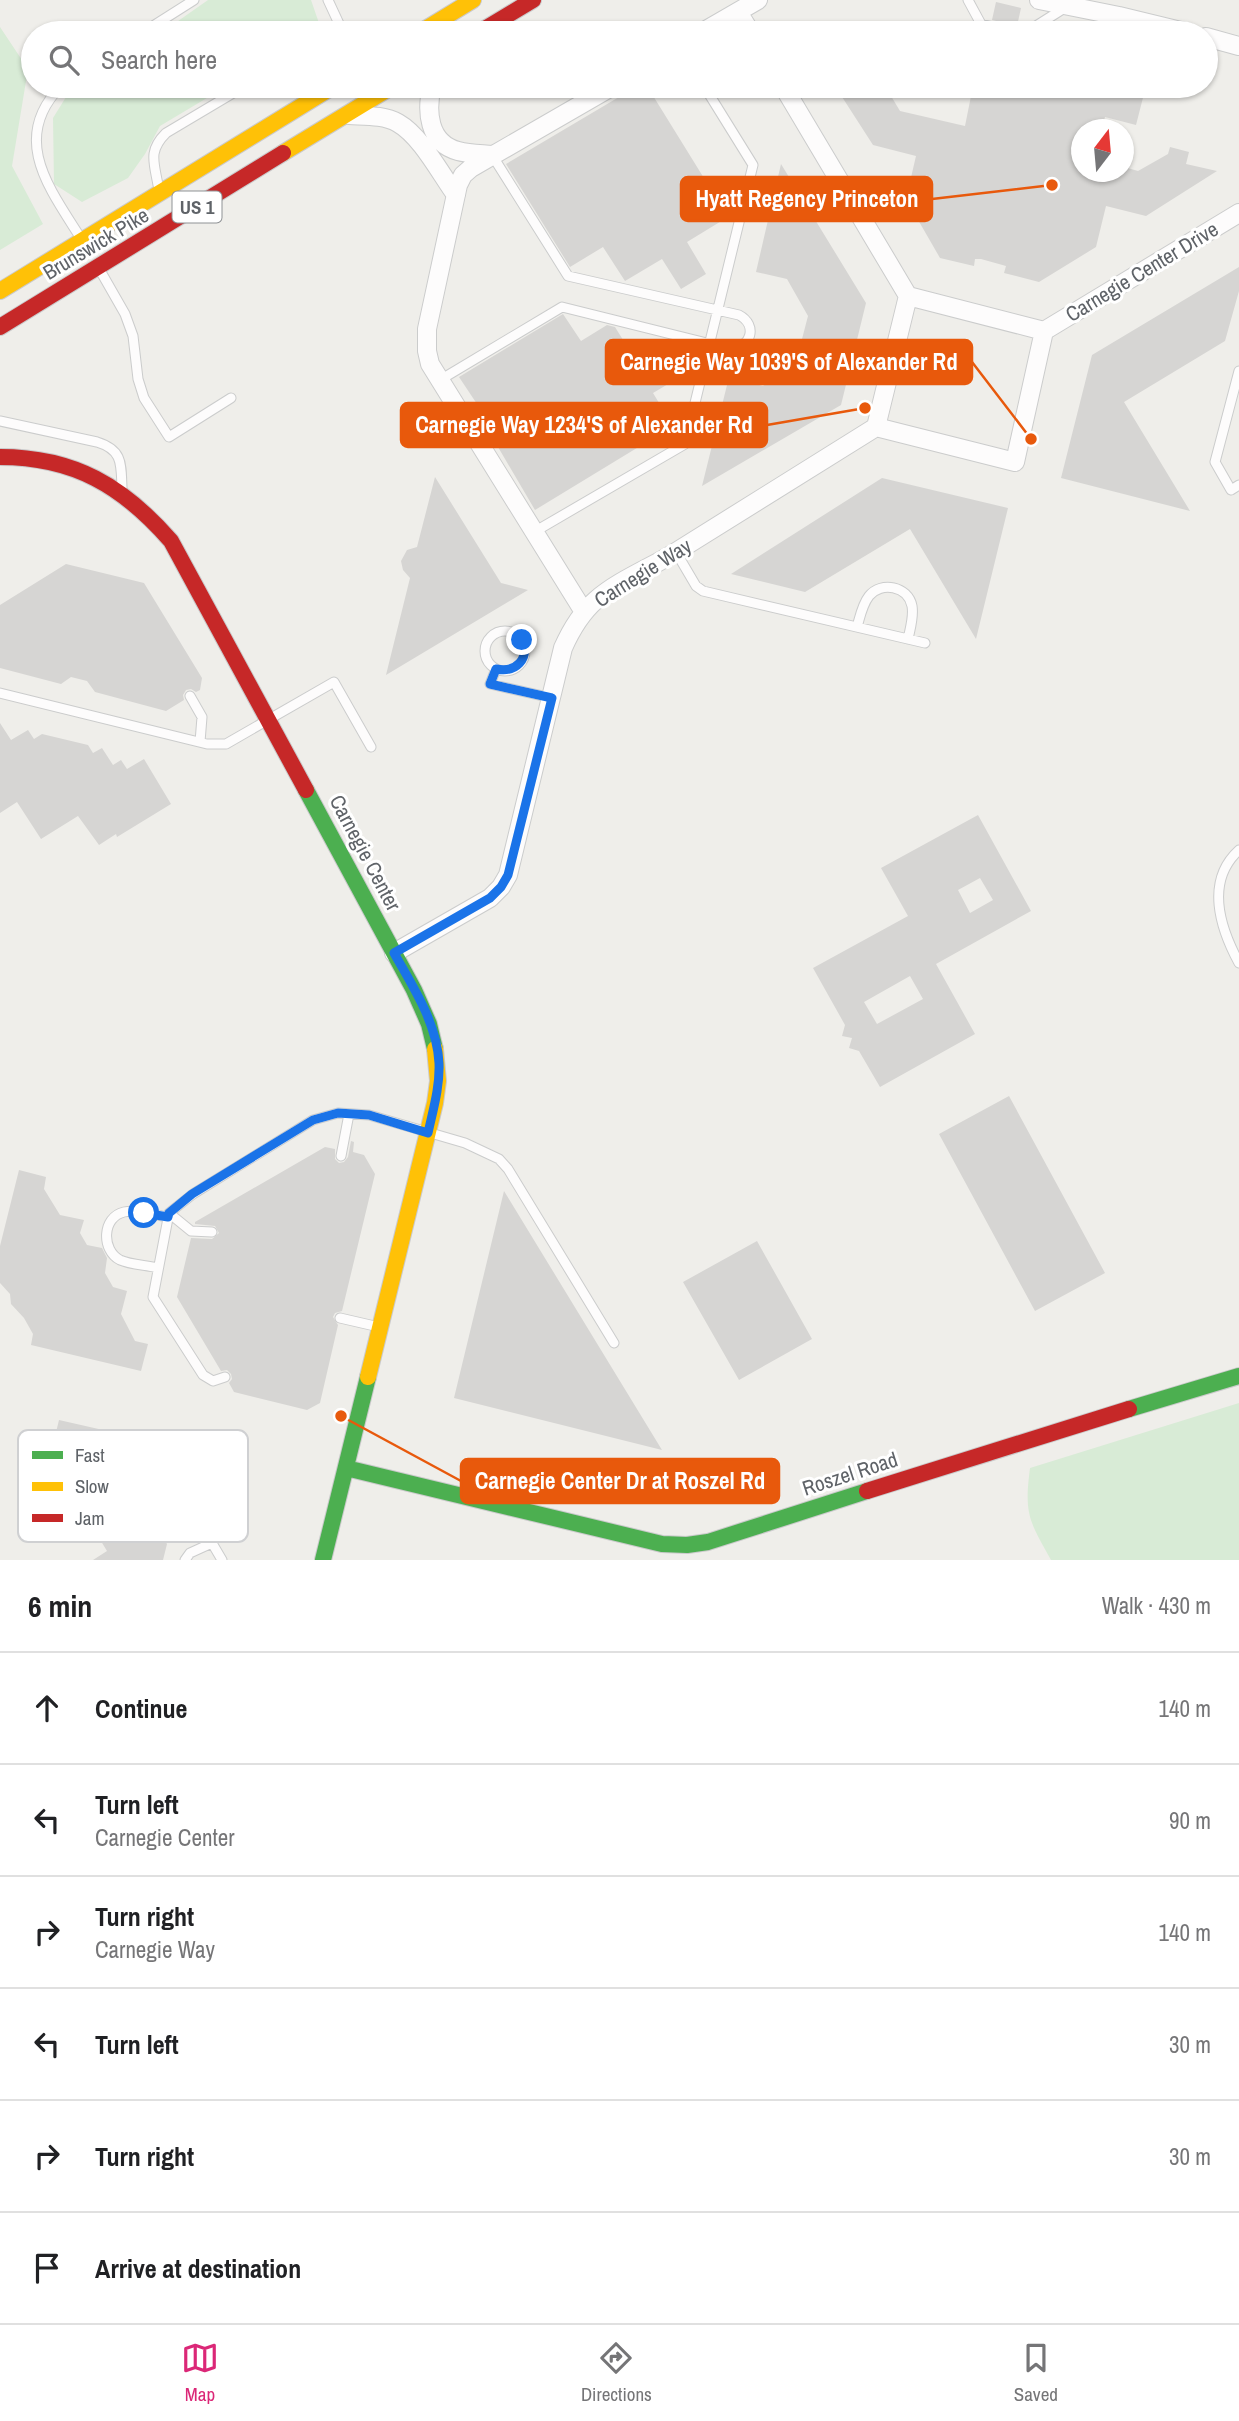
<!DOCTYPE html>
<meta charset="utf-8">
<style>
:root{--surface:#fff;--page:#f6f6f6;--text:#202124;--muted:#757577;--line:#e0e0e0;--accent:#db2777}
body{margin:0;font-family:"Archivo Narrow",sans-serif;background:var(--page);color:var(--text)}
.compass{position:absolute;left:1071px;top:119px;width:63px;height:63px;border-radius:50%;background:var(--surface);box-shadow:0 2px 5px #0004;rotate:16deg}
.stop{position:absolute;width:21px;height:21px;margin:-16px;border:5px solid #1a73e8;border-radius:50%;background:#fff}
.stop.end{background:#1a73e8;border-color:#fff;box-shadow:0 2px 7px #0008}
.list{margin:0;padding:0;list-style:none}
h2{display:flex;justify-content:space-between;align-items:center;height:91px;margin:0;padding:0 28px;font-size:30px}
h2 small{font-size:23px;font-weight:400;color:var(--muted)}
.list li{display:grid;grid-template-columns:46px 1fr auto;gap:21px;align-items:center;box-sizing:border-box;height:112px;padding:0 28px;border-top:2px solid var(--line)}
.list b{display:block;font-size:26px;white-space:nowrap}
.list p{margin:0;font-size:23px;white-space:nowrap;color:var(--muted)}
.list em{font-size:23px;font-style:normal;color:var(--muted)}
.icon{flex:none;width:38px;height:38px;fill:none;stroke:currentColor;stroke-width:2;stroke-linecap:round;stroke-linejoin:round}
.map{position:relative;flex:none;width:1239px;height:1560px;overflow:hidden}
.search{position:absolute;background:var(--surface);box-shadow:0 2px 5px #0004;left:21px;right:21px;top:21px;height:77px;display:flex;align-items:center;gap:18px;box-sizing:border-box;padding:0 24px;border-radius:38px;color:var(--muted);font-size:26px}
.sheet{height:763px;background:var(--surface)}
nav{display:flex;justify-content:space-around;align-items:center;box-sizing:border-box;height:98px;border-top:2px solid var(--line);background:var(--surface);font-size:19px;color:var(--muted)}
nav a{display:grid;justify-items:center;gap:4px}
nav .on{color:var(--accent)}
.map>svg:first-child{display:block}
.green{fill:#d8ebd6}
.building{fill:#d6d5d3;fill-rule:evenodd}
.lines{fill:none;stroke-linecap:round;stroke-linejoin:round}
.lane-casing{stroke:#cbcccc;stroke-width:11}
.street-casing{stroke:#cbcccc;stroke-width:20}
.fast-casing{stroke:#cacacb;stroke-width:18}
.slow-casing{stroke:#cacacb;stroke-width:18}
.jam-casing{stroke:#cacacb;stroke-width:18}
.lane{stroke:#fdfcfc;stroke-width:9}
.street{stroke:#fdfcfc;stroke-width:18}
.fast{stroke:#4caf50;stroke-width:16}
.slow{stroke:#ffc107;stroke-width:16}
.jam{stroke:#c62828;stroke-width:16}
.route{stroke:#1a73e8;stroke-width:9}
.labels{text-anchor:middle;stroke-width:6;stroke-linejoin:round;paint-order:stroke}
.shield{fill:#fff;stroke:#8f9295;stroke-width:2}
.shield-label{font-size:19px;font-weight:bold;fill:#5f6368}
.street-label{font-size:21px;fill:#5f6368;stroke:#fff}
.key{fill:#fff;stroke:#cfd0d2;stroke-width:2}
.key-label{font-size:19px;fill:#5f6368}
.leader{fill:none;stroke:#e8590c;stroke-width:2.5}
.callout-dot{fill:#e8590c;stroke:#fff;stroke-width:2.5}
.callout{fill:#e8590c;stroke:#e8590c;stroke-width:2.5}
.callout-label{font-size:23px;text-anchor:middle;font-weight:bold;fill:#fff}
</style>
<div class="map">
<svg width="1239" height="1560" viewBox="0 0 1239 1560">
<rect width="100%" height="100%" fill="#efeeea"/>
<!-- green -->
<path class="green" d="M 208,0 L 311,0 L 321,29 L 313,33 L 161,33 Z
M 0,27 L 28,69 L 12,166 L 43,224 L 0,250 Z
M 75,86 L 227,86 L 160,126 L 145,154 L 128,178 L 82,202 L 54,184 L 53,118 L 71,89 Z
M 1239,1403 L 1239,1560 L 1051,1560 C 1029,1520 1024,1515 1030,1468 Z"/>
<!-- building -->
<path class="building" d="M 996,2 L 1021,8 L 1017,26 L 992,20 Z
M 632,86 L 647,86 L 728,217 L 687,242 L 706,274 L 681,289 L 662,259 L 625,281 L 603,247 L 570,267 L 506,164 L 619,97 Z
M 835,86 L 885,86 L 900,111 L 965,126 L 973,86 L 1146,86 L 1136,125 L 1105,117 L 1103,125 L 1093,130 L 1082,130 L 1082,172 L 1124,172 L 1124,167 L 1138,171 L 1168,154 L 1170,147 L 1189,152 L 1186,164 L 1217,171 L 1146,216 L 1106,206 L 1096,247 L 1039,282 L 1004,273 L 1006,266 L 981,259 L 975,259 L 974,266 L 940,258 L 906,199 L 916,156 L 873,145 Z
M 781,164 L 866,303 L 841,405 L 702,486 L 729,377 L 763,386 L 796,362 L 808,316 L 787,279 L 756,272 Z
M 1239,267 L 1239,291 L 1225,341 L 1124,402 L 1190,511 L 1061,478 L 1092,355 Z
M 563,314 L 581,341 L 607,325 L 615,327 L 638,364 L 668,345 L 685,374 L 653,393 L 673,426 L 535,510 L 474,406 L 477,404 L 459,377 Z
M 435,477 L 501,583 L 528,590 L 386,675 L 410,578 L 403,570 L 401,561 L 407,550 L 417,547 Z
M 882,478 L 1008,508 L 976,639 L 910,529 L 805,592 L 731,574 Z
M 66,564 L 144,583 L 202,678 L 200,690 L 196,692 L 191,689 L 186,690 L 183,695 L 184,700 L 166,711 L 95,692 L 87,681 L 71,677 L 61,684 L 0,668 L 0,605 Z
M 0,723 L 11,740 L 28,730 L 34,739 L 42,734 L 88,745 L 93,753 L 102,748 L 113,765 L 121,760 L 127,769 L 144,759 L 171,804 L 117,837 L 116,834 L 99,845 L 78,816 L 41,839 L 17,802 L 0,813 Z
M 978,815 L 1031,911 L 936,964 L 975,1034 L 880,1087 L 859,1051 L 849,1048 L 852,1038 L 842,1036 L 845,1025 L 813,968 L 908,916 L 881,868 ZM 980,878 L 993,900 L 970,913 L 958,890 ZM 910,976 L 923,999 L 877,1024 L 864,1002 Z
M 1009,1096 L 1105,1273 L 1035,1311 L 939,1134 Z
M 351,1141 L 354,1142 L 353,1152 L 364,1155 L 375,1174 L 342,1311 L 335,1313 L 333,1317 L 338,1325 L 320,1403 L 307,1410 L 234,1392 L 229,1383 L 232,1379 L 231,1374 L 227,1370 L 221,1371 L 177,1297 L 191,1238 L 212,1239 L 219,1233 L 215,1226 L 195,1224 L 195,1222 L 325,1147 L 335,1149 L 335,1159 L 339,1163 L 344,1162 L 348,1157 Z
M 19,1170 L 46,1177 L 44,1189 L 60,1215 L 84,1220 L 80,1233 L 87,1245 L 102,1248 L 107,1258 L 105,1273 L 113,1287 L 127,1291 L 121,1314 L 135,1341 L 148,1344 L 141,1371 L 31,1345 L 33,1334 L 24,1318 L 11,1304 L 10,1294 L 0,1283 L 0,1246 Z
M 504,1191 L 662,1450 L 454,1398 Z
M 757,1241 L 812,1339 L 739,1380 L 683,1282 Z
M 59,1420 L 125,1435 L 118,1465 L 167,1544 L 163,1560 L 93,1560 L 107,1551 L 50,1457 Z"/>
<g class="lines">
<defs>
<path id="lane" d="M 328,0 L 341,28 L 332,33
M 968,0 L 981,24 L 1017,33
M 142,33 L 194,0
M 1025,33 L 1066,7
M 61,86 C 10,138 49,188 80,237
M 158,185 C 154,162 148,151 166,133 L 245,86
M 101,272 L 125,314 L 133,336 L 138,379 L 144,398 L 169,437 L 231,398
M 1239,371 L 1215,462 L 1231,490 L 1239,485
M 440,380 L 562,307 L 731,349 C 751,348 758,325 739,315 L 568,276 L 492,155
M 0,421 L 97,442 C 123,450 121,464 122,488
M 534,532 L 685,444 L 753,165 L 704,86
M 676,552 L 696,586 L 703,591 L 925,643
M 857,627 C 860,617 862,605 869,596 C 881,581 908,586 912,606 C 914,617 910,629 908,639
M485 651a20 20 0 1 1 40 0a20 20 0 1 1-40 0Z
M 496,669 L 490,684 L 552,698
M 0,693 L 207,744 L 226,744 L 334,682 L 371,747
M 190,696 L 202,717 L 200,742
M 1239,850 C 1205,881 1220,928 1239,963
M 341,1156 L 349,1114
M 169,1213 L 191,1231 L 212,1232
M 158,1268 C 147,1265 131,1265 120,1260 C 101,1250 102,1217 124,1212 C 137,1209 155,1215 168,1217
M 340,1318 L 379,1327
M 225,1377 L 213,1381 L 203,1375 L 153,1297 L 169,1213 L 193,1194 L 313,1120 L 338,1113 L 369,1115 L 465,1143 L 499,1159 L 508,1169 L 614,1343
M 185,1560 L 190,1553 L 212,1543 L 222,1560"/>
<path id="street" d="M 1039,0 L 1119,16 L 1189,33
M 738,12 L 751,33
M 701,33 L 758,0
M 1206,37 L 1239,46
M 432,86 C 426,111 428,143 458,151 C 469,154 482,154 492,155
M 783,86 L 908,296
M 349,115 C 365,116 384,115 398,123 C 421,136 440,173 456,195
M 876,427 L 908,296 L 1044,331 L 1239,213
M 876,427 L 1015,462 L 1044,331
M 584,612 L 430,364 L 427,351 L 427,329 L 458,185 L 463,175 L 471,168 L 613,86
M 394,953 L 490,898 L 501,887 L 508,875 L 563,648 C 571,630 581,613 596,600 C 620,579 653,567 679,550 C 745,509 811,468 876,427"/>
<path id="fast" d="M 306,790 L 414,990 L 429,1024 L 435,1049
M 1129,1409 L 1239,1376
M 346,1468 L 662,1544 L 687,1545 L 708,1542 L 867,1491
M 323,1560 L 368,1377"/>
<path id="slow" d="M 419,33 L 473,0
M 283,153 L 393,86
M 0,291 L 334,86
M 368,1377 L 435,1103 L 438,1081 L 435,1049"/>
<path id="jam" d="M 478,33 L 533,0
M 0,327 L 283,153
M 0,457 C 74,457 123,486 171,541 L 306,790
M 867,1491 L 1129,1409"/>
</defs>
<!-- lane casing -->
<use href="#lane" class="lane-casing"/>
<!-- street casing -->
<use href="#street" class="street-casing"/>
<!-- fast casing -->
<use href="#fast" class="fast-casing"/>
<!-- slow casing -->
<use href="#slow" class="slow-casing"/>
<!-- jam casing -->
<use href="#jam" class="jam-casing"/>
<!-- lane -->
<use href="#lane" class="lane"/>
<!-- street -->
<use href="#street" class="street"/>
<!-- fast -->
<use href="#fast" class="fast"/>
<!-- slow -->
<use href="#slow" class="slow"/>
<!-- jam -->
<use href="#jam" class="jam"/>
</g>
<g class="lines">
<!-- route -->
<path class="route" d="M 144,1213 L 168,1217 L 169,1213 L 192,1194 L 313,1120 L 338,1113 L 369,1115 L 428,1133 C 433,1110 440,1087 439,1063 C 437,1023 413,987 394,953 L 490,898 L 501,887 L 508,875 L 552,698 L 490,684 L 496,669 C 516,673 530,659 522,640"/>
</g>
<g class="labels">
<!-- shield labels -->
<rect class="shield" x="172.5" y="191.5" width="49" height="31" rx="5"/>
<g class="shield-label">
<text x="197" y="214">US 1</text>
</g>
<!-- street labels -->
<g class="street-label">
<text transform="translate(96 244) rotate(-31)" y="7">Brunswick Pike</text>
<text transform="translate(1142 272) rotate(-31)" y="7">Carnegie Center Drive</text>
<text transform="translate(643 573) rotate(-32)" y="7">Carnegie Way</text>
<text transform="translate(365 853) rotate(62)" y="7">Carnegie Center</text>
<text transform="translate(850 1474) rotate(-18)" y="7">Roszel Road</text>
</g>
</g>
<!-- legend -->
<rect x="18" y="1430" width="230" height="112" rx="10" class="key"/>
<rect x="32" y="1451" width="31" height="8" fill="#4caf50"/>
<rect x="32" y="1482" width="31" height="9" fill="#ffc107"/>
<rect x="32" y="1514" width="31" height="8" fill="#c62828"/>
<g class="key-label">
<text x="75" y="1462">Fast</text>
<text x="75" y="1493">Slow</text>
<text x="75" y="1525">Jam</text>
</g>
<!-- callouts -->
<path class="leader" d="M1052 185L932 199M1031 439L972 362M865 408L767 425M341 1416L461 1481"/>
<g class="callout-dot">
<circle cx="1052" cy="185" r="7"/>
<circle cx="1031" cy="439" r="7"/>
<circle cx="865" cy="408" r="7"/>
<circle cx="341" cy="1416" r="7"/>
</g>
<g class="callout">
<rect x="681" y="177" width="251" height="44" rx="7"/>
<rect x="606" y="340" width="366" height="44" rx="7"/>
<rect x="401" y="403" width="366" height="44" rx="7"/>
<rect x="461" y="1459" width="318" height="44" rx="7"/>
</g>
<g class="callout-label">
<text x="807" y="207">Hyatt Regency Princeton</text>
<text x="789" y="370">Carnegie Way 1039'S of Alexander Rd</text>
<text x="584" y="433">Carnegie Way 1234'S of Alexander Rd</text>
<text x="620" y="1489">Carnegie Center Dr at Roszel Rd</text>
</g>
</svg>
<svg class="compass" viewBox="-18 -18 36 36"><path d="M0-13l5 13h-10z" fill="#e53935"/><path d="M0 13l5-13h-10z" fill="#757577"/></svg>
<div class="stop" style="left:144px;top:1213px"></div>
<div class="stop end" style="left:522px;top:640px"></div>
<div class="search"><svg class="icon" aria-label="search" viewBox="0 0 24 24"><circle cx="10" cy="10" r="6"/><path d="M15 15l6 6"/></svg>Search here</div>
</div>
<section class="sheet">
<h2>6 min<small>Walk · 430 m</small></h2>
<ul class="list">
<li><svg class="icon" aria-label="ahead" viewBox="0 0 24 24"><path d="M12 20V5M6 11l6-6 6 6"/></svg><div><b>Continue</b></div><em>140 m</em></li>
<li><svg class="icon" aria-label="left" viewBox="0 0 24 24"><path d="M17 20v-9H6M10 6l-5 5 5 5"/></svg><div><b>Turn left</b><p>Carnegie Center</p></div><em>90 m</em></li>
<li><svg class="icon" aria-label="right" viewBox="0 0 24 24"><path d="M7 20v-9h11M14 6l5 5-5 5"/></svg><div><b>Turn right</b><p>Carnegie Way</p></div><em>140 m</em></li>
<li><svg class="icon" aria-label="left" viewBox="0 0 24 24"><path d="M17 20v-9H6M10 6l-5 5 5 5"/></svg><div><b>Turn left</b></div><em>30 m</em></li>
<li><svg class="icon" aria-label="right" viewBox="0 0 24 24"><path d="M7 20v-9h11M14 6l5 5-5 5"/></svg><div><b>Turn right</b></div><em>30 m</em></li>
<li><svg class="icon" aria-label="arrive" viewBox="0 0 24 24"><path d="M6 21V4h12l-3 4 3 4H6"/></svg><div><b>Arrive at destination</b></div></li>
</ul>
</section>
<nav>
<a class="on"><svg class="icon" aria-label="map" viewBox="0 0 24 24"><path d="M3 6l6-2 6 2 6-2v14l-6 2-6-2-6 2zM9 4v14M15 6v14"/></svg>Map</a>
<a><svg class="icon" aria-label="directions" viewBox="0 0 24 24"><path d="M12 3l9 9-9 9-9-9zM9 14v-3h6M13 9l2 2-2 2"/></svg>Directions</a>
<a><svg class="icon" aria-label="saved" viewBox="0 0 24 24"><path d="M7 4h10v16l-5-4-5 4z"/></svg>Saved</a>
</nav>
